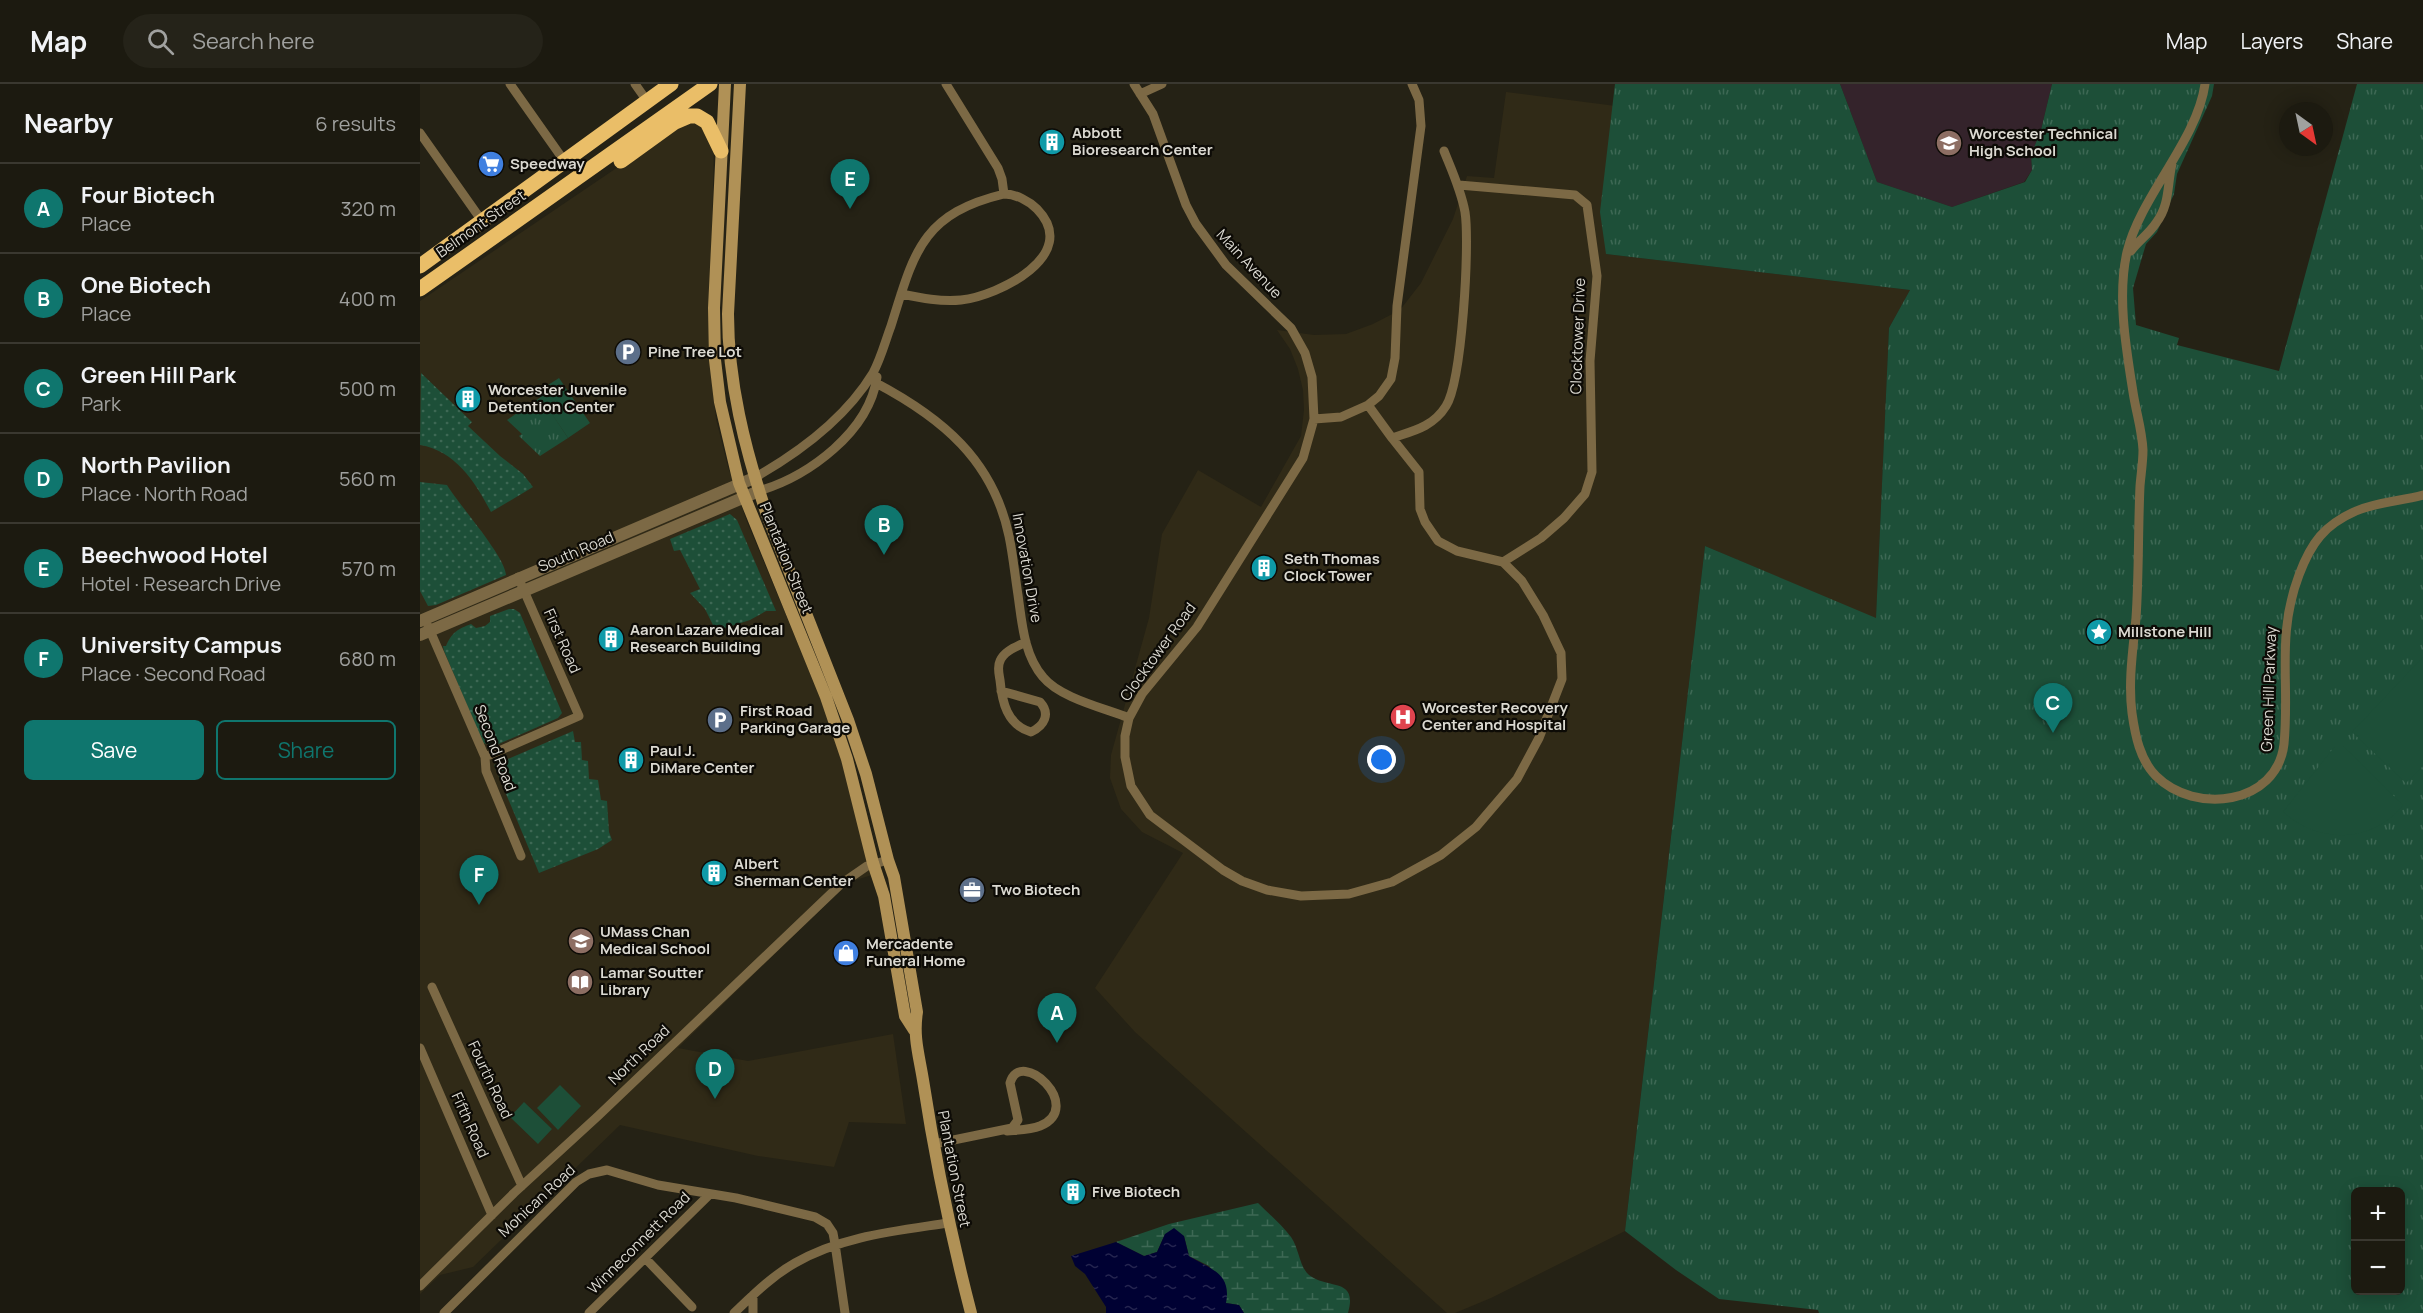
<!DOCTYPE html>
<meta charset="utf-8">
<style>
:root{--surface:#1c1a10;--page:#252319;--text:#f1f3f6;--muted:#a0a19f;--line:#3a3830;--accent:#0f766e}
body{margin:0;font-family:Manrope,sans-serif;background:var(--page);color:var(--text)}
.controls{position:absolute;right:18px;bottom:18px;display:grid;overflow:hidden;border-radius:9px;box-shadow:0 3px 15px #0003}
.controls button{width:54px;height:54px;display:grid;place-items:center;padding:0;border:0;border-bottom:2px solid var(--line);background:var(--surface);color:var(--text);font:30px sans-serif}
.compass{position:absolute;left:1859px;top:18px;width:54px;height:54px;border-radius:50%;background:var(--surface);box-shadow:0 3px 15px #0003;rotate:147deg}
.you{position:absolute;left:962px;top:676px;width:21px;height:21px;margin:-15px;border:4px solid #fff;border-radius:50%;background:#1a73e8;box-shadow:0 0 0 9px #1a73e833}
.badge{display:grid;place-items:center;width:39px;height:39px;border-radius:50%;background:var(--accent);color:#fff;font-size:20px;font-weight:700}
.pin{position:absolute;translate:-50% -50px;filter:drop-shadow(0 2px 3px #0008)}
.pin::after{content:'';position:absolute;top:32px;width:21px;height:18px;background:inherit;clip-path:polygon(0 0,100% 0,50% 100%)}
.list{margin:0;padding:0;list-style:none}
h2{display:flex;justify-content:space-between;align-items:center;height:78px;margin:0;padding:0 24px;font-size:26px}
h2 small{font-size:20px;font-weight:400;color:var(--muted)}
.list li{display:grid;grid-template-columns:39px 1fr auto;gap:18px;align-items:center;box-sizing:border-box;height:90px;padding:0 24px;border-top:2px solid var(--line)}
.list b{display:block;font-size:22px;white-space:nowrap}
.list p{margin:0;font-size:20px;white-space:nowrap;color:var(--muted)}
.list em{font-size:20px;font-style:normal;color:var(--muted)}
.actions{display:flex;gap:12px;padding:18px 24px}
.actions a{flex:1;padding:14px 0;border:2px solid var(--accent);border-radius:9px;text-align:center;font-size:21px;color:var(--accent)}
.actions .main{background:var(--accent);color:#fff}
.icon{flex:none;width:33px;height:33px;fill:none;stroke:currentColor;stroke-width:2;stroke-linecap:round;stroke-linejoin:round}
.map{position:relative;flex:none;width:2003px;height:1229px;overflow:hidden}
header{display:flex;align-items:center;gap:36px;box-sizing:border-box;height:84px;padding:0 30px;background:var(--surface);border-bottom:2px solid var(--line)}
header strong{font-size:28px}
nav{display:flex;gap:33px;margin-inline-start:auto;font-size:21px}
.search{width:420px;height:54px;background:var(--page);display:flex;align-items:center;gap:15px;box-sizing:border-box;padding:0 21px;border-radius:33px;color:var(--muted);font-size:22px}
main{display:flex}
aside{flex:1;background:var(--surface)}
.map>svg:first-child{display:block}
.education{fill:#34232b}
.built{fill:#302a17}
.grass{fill:url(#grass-dots)}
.wetland{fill:url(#wetland-marsh)}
.park{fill:url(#park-tufts);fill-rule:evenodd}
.pitch{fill:#1d4f38}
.water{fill:url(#water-ripples)}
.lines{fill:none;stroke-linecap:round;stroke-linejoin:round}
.minor{stroke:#7c6945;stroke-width:9}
.tertiary{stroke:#7c6945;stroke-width:12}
.secondary{stroke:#b09156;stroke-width:12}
.trunk{stroke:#eabe68;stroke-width:15}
.labels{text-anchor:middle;stroke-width:4.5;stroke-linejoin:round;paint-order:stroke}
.poi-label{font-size:15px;font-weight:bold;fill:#dbd9d1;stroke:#0d0b06;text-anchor:start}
.street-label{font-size:15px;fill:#dbd9d1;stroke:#0d0b06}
</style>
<header>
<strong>Map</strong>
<div class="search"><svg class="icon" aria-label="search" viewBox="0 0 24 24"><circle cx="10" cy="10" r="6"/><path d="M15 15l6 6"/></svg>Search here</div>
<nav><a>Map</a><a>Layers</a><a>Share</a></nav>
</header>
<main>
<aside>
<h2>Nearby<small>6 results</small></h2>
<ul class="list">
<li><span class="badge">A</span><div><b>Four Biotech</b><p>Place</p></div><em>320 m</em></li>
<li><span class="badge">B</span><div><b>One Biotech</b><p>Place</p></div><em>400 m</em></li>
<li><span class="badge">C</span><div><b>Green Hill Park</b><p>Park</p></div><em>500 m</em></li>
<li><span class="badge">D</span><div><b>North Pavilion</b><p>Place · North Road</p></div><em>560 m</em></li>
<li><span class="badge">E</span><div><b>Beechwood Hotel</b><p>Hotel · Research Drive</p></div><em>570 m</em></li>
<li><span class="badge">F</span><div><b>University Campus</b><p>Place · Second Road</p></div><em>680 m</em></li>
</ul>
<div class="actions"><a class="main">Save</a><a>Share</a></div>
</aside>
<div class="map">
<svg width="2003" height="1229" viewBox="0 0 2003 1229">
<defs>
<pattern id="grass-dots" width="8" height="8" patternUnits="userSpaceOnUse" patternTransform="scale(1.5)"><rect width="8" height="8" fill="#1d4f38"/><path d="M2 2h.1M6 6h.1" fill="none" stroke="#3d6854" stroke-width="1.8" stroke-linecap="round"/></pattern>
<pattern id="wetland-marsh" width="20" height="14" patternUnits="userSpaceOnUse" patternTransform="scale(1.5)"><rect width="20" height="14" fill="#1d4f38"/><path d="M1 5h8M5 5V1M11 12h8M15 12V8" fill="none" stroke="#3d6854"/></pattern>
<pattern id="park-tufts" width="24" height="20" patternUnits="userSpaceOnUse" patternTransform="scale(1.5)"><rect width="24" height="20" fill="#1d4f38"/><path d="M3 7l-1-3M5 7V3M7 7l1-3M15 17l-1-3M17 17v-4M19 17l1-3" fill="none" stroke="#3d6854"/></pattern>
<pattern id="water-ripples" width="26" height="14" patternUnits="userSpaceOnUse" patternTransform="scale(1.5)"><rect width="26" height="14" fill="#000133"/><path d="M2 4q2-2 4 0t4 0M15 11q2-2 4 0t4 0" fill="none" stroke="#252550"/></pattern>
</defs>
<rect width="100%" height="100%" fill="#252215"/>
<!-- education -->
<path class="education" d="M 1420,0 L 1632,0 L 1621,46 L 1611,71 L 1612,86 L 1604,98 L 1532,123 L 1457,98 Z"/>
<!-- built -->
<path class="built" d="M 1086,8 L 1196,22 L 1186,170 L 1490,206 L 1469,244 L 1456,535 L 1285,462 L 1205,1147 L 1071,1214 L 1035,1229 L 1027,1229 L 715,948 L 675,904 L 763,769 L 722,748 L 701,725 L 690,694 L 691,671 L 729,534 L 742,450 L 778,386 L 841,423 L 881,352 L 884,326 L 883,306 L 878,285 L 870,265 L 857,246 L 894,251 L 926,250 L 953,240 L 980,226 L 1001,199 L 1033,135 L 1047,92 L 1074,94 Z
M 263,39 L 280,40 L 294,61 L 289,270 L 296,335 L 308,383 L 327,438 L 394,598 L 419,664 L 452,791 L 429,798 L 258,964 L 328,977 L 473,950 L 486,1040 L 429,1038 L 414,1083 L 338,1072 L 200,1041 L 53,1183 L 20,1191 L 0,1210 L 0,217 Z"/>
<!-- grass -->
<path class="grass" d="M 1,289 L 52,338 L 48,342 L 80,372 L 103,390 L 113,403 L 71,428 C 55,398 36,367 0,361 Z
M 0,398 L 27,401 C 39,421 85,472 86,491 L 16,521 L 8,522 L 0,507 Z
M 310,430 L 317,436 L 356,527 L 346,527 L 330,536 L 296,547 L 285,525 L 270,509 L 280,505 L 260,466 L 254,467 L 250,455 Z
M 89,525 L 94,525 L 100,529 L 142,629 L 138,634 L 74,662 L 63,659 L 24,567 L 23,562 L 26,562 C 32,548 38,545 51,540 L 56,544 L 65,542 L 70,538 L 70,532 Z
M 153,647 L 155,658 L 161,658 L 162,676 L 168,677 L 169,695 L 178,696 L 181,716 L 187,717 L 189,748 L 192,756 L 178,765 L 119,789 L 74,681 Z"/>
<!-- wetland -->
<path class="wetland" d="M 838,1119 C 849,1130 862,1141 871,1153 C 879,1164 879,1182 889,1191 C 909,1206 938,1193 928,1229 L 824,1229 L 819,1221 L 806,1219 L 806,1203 L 789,1182 L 769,1172 L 764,1152 L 745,1150 L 737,1168 L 724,1172 L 696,1158 L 749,1140 Z"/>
<!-- park -->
<path class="park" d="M 1195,0 L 1420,0 L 1457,98 L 1532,123 L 1605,98 L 1612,86 L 1611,71 L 1621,46 L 1632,0 L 1794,0 L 1792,12 L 1757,90 L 1754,110 L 1737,148 L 1726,160 L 1713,204 L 1716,241 L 1759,254 L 1757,261 L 1859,287 L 1937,0 L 2003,0 L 2003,1229 L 1399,1229 L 1398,1226 L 1299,1215 L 1256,1186 L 1205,1147 L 1285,462 L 1456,534 L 1469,244 L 1490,206 L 1186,170 L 1180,128 ZM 1936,1108 L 1980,1108 L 1980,1206 L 1936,1206 Z
M 121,313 L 148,354 L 120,372 L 99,352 L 102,350 L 87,336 Z"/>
<!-- pitch -->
<path class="pitch" d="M 139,294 L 170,339 L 148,354 L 117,308 Z
M 2003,573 L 2003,682 L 1986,699 L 1932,648 Z
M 1915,662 L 1923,662 L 1983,721 C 1952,760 1899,760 1863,728 Z
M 140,1001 L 161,1022 L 138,1046 L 117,1024 Z
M 104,1018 L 132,1045 L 118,1060 L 90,1033 Z"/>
<!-- water -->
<path class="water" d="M 754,1144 L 764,1152 L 769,1172 C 790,1185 812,1189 806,1219 L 819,1221 L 824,1229 L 686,1229 L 686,1223 L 665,1190 L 655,1182 L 651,1172 L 696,1158 L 724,1172 L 737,1168 L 745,1150 Z"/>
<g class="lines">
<!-- minor -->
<path class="minor" d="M 90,0 L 145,78
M 215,0 L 227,17
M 526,0 L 578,84 L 582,95 L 584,110
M 714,0 L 733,30 L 766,121 L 776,140 L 806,181 L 871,244 L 885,269 L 892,293 L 894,335 L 883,374 L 777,543 L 722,610 L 709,634 L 705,652 L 705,673 L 711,702 L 730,731 L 803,786 L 822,797 L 847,806 L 881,812 L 929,810 L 972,798 L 1021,771 L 1056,743 L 1097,695 L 1119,654 L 1142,595 L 1141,569 L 1123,531 L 1102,497 L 1083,478 L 1037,467 L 1018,457 L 1005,438 L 1000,425 L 999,388 L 972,354
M 1785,0 C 1777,57 1721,111 1707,168 C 1697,212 1706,264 1713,308 C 1716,328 1722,346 1723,366 C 1723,378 1721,390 1720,402 C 1718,446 1719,490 1716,534 C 1713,565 1708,598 1712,629 C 1715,651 1720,676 1736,692 C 1775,731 1857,721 1864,660 C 1870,598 1856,552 1879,491 C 1891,459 1904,441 1936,427 C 1957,418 1981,417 2003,411
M 720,10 L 742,0
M 0,49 L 62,137
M 1039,101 L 1155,111 L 1167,121 L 1177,192 L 1170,277 L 1172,388 L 1165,410 L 1144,434 L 1121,454 L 1083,478
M 1711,167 C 1718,157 1729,150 1736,139 C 1750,121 1747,101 1752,80
M 456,299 C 522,334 573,376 589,452 C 593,471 595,492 598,511 C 602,539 604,571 623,593 C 640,614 684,624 709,634
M 948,321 L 959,312 L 971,295 L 975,274 L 977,222 L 1001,42 L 999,16 L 992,0
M 894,335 L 921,333 L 948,321 L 972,354 C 993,347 1013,343 1026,322 C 1042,297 1050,160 1045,128 C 1041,106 1032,87 1024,67
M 334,394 C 380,368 425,335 453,289 C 461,274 465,258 471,242 C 494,169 501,130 584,110 C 596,110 609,117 617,125 C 662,171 578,212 541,216 C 521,218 501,214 481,210
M 339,407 C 389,392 449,348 457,293
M 8,542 L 65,673 L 66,687 L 101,772
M 581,607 L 620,618 C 631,630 624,642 611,648 C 587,641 582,618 580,596 C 579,590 577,583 580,577 C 584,567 596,563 606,558
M 65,673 L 159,632 L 98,493
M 12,903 L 102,1102
M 0,964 L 72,1131
M 514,1060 L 592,1044 L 598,1036 L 590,999 C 600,962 666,1023 620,1042 C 610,1046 598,1046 587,1047
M 225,1174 L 272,1223
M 0,1202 L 94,1109 L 178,1032 L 421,800 L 447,782 L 468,776
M 24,1229 L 156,1098 L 169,1090 L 187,1086 L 238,1101 L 316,1114 L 395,1133 L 407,1140 L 413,1149 L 415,1160 L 425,1229
M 169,1229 L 289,1111
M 314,1229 C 333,1211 352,1192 375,1179 C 422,1152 476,1147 528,1139
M 333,1229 L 333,1211"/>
<!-- tertiary -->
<path class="tertiary" d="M 0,537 L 334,394
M 0,551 L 339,407"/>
<!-- secondary -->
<path class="secondary" d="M 305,0 L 294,224 L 295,276 L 300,318 L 319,399 L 406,613 L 427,675 L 453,779 L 464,812 L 485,932 L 494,946
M 320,0 L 308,230 C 308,298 325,365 346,428 L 428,636 L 446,690 L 468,776 L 474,793 L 497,928 C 493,953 499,971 503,996 C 515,1074 531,1152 551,1229"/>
<!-- trunk -->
<path class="trunk" d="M 201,77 L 255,38 L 269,32 L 277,32 L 287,38 L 301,67
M 0,182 L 251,0
M 0,205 L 290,0"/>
</g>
<!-- icons -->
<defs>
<symbol id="building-disc" viewBox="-11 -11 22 22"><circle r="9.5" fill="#0f9aa8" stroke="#0d0b06"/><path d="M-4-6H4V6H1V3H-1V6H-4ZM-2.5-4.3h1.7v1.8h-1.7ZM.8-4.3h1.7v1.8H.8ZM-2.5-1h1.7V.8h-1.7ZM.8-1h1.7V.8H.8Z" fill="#fff"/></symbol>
<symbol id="school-disc" viewBox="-11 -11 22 22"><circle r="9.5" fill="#8d6e63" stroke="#0d0b06"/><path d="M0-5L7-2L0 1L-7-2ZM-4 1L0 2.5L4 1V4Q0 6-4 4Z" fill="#fff"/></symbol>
<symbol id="supermarket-disc" viewBox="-11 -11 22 22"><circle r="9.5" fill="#3f7fe0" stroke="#0d0b06"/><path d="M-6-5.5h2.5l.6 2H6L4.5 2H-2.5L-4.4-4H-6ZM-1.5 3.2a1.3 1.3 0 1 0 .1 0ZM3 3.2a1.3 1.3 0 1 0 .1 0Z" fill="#fff"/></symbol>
<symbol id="parking-disc" viewBox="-11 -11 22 22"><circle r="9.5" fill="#5c6f8a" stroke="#0d0b06"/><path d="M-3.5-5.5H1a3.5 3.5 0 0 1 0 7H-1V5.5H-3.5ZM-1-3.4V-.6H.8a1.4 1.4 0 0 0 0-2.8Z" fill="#fff"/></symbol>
<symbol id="sight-disc" viewBox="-11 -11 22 22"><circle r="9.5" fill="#0f9aa8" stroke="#0d0b06"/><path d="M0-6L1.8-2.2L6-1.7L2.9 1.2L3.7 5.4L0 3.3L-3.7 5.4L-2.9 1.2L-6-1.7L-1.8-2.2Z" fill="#fff"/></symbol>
<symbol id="hospital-disc" viewBox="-11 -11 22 22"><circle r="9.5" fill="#e0444e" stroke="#0d0b06"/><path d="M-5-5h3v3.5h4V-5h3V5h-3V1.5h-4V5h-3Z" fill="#fff"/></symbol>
<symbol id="office-disc" viewBox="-11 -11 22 22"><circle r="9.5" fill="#5c6f8a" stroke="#0d0b06"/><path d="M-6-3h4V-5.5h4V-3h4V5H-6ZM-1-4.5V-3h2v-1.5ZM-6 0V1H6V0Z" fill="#fff"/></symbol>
<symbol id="university-disc" viewBox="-11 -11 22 22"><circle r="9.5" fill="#8d6e63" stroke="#0d0b06"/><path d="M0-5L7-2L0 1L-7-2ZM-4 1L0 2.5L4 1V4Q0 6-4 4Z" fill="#fff"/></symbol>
<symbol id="shop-disc" viewBox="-11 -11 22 22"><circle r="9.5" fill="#3f7fe0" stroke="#0d0b06"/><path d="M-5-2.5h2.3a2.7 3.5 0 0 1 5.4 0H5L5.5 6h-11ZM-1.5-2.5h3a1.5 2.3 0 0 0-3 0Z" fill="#fff"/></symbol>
<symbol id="library-disc" viewBox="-11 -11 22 22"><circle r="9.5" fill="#8d6e63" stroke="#0d0b06"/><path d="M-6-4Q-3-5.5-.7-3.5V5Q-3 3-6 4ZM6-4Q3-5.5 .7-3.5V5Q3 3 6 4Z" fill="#fff"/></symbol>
</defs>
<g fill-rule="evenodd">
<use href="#building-disc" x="617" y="43" width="30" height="30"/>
<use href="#school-disc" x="1514" y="44" width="30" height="30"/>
<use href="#supermarket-disc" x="56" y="65" width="30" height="30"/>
<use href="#parking-disc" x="193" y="253" width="30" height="30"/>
<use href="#building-disc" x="33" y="300" width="30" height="30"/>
<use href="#building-disc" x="829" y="469" width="30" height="30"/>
<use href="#sight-disc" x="1664" y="533" width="30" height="30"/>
<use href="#building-disc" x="176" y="540" width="30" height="30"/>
<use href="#hospital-disc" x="968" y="618" width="30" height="30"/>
<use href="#parking-disc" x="285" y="621" width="30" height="30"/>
<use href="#building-disc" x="196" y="661" width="30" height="30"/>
<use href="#building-disc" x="279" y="774" width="30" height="30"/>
<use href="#office-disc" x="537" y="791" width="30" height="30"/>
<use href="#university-disc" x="146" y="842" width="30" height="30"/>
<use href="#shop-disc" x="411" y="854" width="30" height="30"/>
<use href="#library-disc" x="145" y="883" width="30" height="30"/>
<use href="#building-disc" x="638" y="1093" width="30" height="30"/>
</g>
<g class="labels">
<!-- poi labels -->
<g class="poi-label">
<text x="652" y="54">Abbott<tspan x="652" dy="17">Bioresearch Center</tspan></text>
<text x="1549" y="55">Worcester Technical<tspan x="1549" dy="17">High School</tspan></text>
<text x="90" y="85">Speedway</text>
<text x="228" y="273">Pine Tree Lot</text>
<text x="68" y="311">Worcester Juvenile<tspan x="68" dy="17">Detention Center</tspan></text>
<text x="864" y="480">Seth Thomas<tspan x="864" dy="17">Clock Tower</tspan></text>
<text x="210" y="551">Aaron Lazare Medical<tspan x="210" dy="17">Research Building</tspan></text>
<text x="1698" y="553">Millstone Hill</text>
<text x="1002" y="629">Worcester Recovery<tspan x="1002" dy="17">Center and Hospital</tspan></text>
<text x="320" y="632">First Road<tspan x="320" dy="17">Parking Garage</tspan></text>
<text x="230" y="672">Paul J.<tspan x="230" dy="17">DiMare Center</tspan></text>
<text x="314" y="785">Albert<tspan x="314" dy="17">Sherman Center</tspan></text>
<text x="572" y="811">Two Biotech</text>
<text x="180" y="853">UMass Chan<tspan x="180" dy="17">Medical School</tspan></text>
<text x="446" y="865">Mercadente<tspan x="446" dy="17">Funeral Home</tspan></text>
<text x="180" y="894">Lamar Soutter<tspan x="180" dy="17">Library</tspan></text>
<text x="672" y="1113">Five Biotech</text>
</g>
<!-- street labels -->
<g class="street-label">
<text transform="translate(61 140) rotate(-35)" y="5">Belmont Street</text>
<text transform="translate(829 180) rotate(47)" y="5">Main Avenue</text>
<text transform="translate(1158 252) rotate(-88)" y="5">Clocktower Drive</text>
<text transform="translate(156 468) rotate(-23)" y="5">South Road</text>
<text transform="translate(366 474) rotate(68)" y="5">Plantation Street</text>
<text transform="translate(607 484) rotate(80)" y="5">Innovation Drive</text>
<text transform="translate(142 557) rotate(66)" y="5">First Road</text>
<text transform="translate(738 568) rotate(-54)" y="5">Clocktower Road</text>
<text transform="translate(1849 605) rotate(-88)" y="5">Green Hill Parkway</text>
<text transform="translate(75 664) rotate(69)" y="5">Second Road</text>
<text transform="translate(219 971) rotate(-44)" y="5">North Road</text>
<text transform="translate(70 996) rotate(65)" y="5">Fourth Road</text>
<text transform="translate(50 1041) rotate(66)" y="5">Fifth Road</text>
<text transform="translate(534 1085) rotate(79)" y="5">Plantation Street</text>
<text transform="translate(117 1117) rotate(-43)" y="5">Mohican Road</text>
<text transform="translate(219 1159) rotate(-45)" y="5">Winneconnett Road</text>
</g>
</g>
</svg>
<div class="controls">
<button>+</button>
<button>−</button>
</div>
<svg class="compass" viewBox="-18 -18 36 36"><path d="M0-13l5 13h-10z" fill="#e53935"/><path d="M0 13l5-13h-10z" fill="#a0a19f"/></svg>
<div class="you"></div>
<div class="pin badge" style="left:637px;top:959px">A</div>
<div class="pin badge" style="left:464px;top:471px">B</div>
<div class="pin badge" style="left:1633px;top:649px">C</div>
<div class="pin badge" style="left:295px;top:1015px">D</div>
<div class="pin badge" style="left:430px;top:125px">E</div>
<div class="pin badge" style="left:59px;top:821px">F</div>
</div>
</main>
